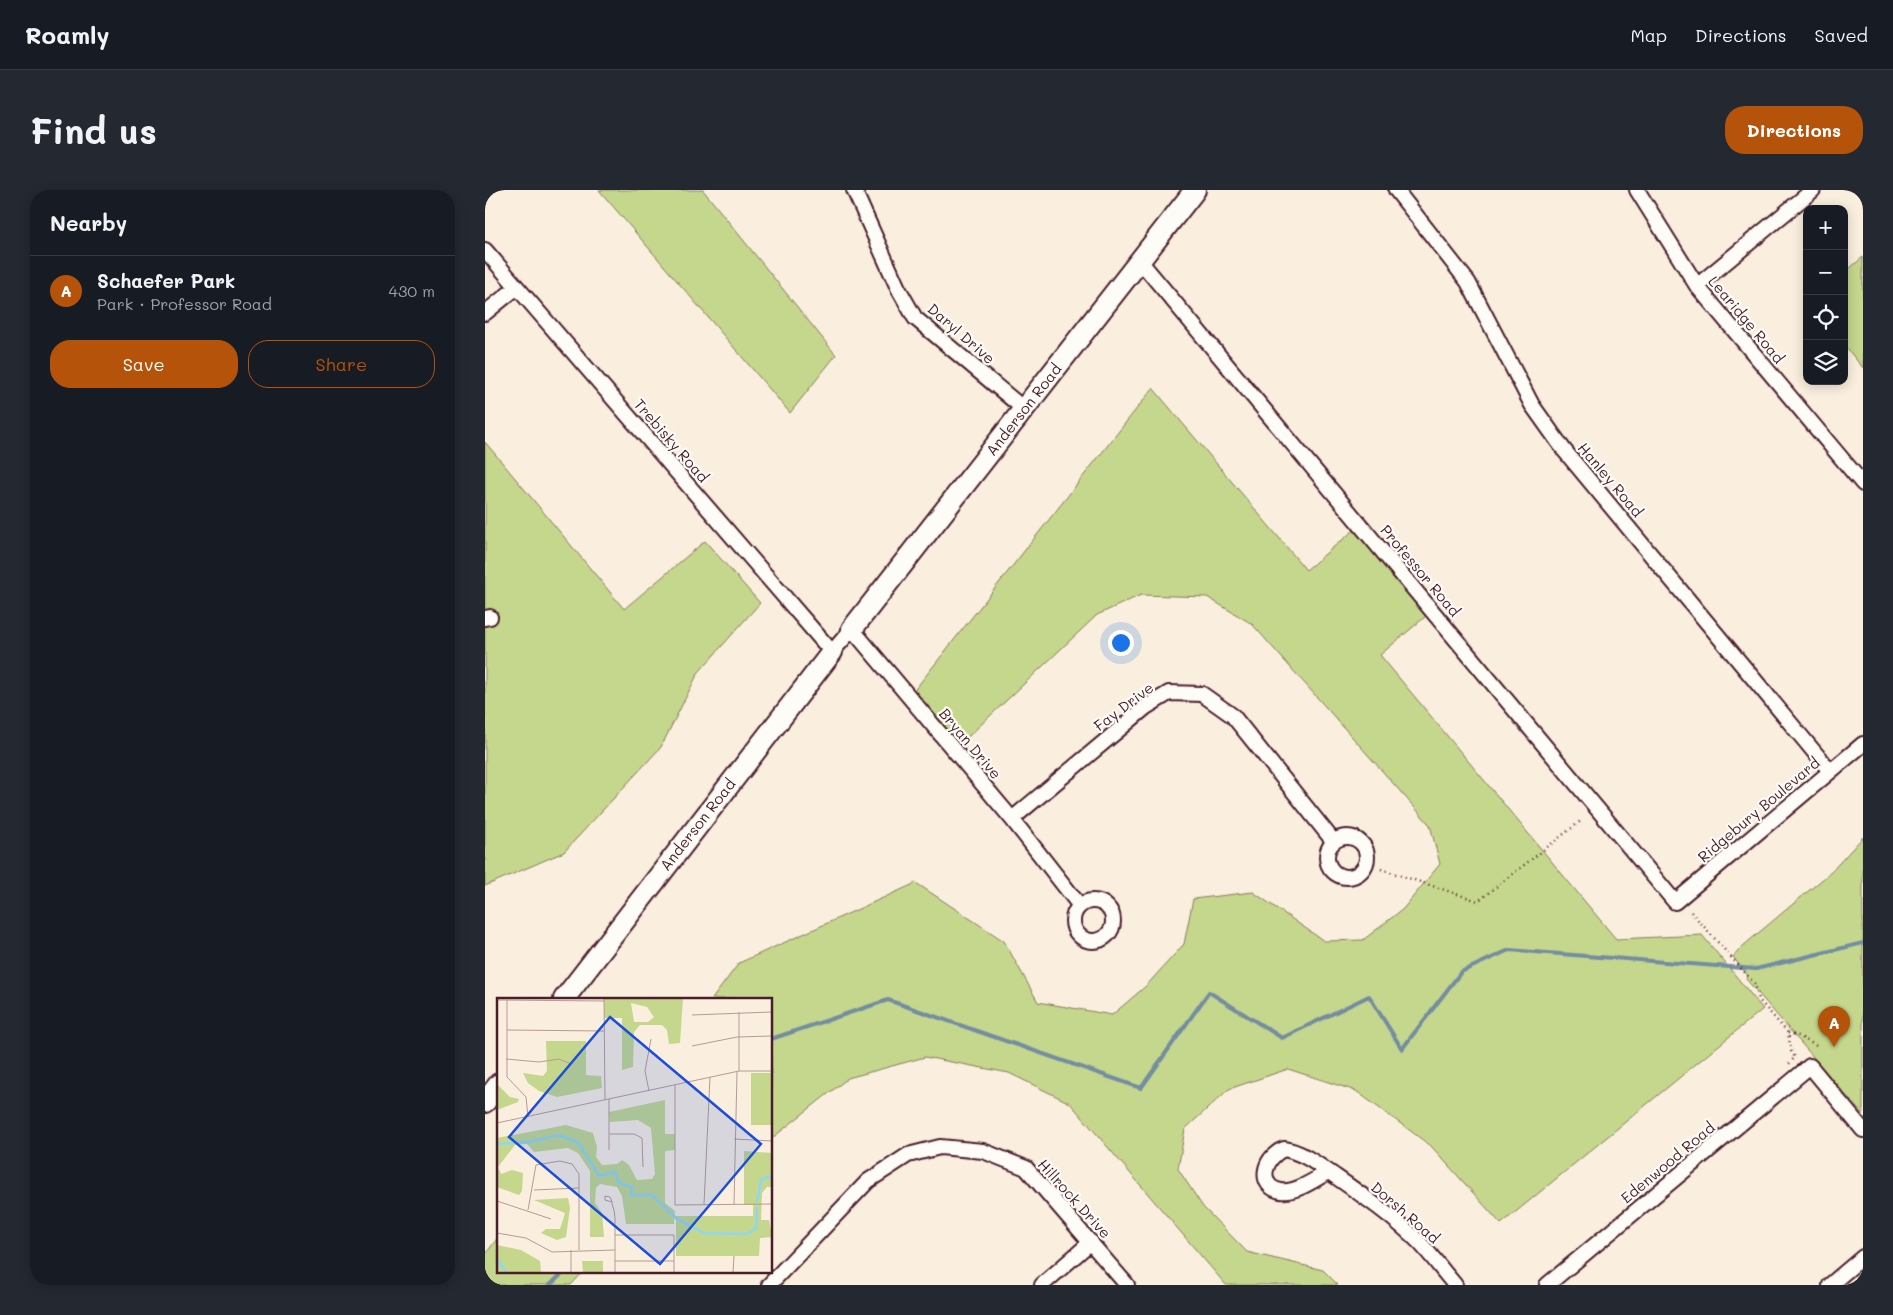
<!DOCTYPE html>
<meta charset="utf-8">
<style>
:root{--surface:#171b24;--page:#242831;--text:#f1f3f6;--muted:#9ea1a6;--line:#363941;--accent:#b45309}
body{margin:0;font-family:Mali,sans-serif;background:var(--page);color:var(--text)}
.controls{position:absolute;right:15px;top:15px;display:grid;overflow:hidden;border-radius:10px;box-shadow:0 2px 12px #0003}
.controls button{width:45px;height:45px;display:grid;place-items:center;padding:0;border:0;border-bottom:1px solid var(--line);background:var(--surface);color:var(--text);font:25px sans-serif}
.you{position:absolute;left:635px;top:452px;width:18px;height:18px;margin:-12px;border:4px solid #fff;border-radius:50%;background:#1a73e8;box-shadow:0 0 0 8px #1a73e833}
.badge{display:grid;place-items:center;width:32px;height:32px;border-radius:50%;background:var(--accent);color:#fff;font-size:16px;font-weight:700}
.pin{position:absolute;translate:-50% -41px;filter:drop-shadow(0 1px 2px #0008)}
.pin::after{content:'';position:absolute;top:26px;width:18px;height:15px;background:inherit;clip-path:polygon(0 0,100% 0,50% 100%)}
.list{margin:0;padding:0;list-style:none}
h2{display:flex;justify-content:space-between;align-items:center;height:65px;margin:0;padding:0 20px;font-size:21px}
h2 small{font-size:16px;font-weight:400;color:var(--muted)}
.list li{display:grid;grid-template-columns:32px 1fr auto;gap:15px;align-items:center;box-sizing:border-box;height:70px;padding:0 20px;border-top:1px solid var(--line)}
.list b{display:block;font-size:19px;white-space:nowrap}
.list p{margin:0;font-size:16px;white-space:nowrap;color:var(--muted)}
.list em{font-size:16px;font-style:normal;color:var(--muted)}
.actions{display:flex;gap:10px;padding:15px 20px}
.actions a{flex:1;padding:11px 0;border:1px solid var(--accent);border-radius:20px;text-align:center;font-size:18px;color:var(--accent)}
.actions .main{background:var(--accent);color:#fff}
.icon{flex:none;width:28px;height:28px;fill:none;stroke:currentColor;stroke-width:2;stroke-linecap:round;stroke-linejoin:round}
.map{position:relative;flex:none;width:1378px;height:1095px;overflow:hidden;border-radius:20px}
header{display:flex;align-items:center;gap:30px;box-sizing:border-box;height:70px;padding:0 25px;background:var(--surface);border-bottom:1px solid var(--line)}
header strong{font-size:24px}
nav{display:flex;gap:28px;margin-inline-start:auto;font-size:18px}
.intro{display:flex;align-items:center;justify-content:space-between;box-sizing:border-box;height:120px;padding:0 30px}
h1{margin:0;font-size:35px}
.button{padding:12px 22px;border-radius:20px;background:var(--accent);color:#fff;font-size:18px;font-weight:700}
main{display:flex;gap:30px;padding:0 30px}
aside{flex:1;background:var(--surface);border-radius:20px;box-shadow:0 2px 12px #0003}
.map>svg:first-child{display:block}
.green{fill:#c4d78c;stroke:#877b5c}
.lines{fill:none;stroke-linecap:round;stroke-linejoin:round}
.stream{stroke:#738da1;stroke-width:4}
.street-casing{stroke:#4a1f2b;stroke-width:18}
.secondary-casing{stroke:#4a1f2b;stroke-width:24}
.path{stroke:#4a1f2b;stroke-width:2.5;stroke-dasharray:1 4;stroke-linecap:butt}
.street{stroke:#fdfcf7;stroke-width:14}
.secondary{stroke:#fdfcf7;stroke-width:20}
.labels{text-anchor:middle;stroke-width:4.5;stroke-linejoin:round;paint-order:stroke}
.street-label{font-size:15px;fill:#4a1f2b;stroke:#fdfcf7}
.inset-river{fill:none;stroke:#8fd7f0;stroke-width:2.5}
.inset-road{fill:none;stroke:#b49b96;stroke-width:1}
.view{fill:#1d4ed8;fill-opacity:0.15;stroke:#1d4ed8;stroke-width:2.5}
.inset-edge{fill:none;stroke:#4a1f2b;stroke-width:2.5}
</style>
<header>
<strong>Roamly</strong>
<nav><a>Map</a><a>Directions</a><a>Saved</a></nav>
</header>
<div class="intro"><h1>Find us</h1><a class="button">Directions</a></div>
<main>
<aside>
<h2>Nearby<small></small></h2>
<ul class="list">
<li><span class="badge">A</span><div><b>Schaefer Park</b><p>Park · Professor Road</p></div><em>430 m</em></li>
</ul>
<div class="actions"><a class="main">Save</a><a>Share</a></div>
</aside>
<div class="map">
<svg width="1378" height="1095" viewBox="0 0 1378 1095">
<rect width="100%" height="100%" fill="#faeede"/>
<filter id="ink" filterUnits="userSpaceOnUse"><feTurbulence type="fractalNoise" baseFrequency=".02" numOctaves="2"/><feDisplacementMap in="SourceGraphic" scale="10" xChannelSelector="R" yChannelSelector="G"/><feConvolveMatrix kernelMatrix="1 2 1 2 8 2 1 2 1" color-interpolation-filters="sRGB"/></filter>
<g filter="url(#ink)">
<!-- green -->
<path class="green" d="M 114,0 L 218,0 L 351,165 L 305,223 Z
M 1378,67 L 1378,178 L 1359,155 L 1359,83 Z
M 668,198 L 821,380 L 875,335 L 947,421 L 895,465 L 1131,749 L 1217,745 L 1278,819 L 1016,1034 L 946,956 L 871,901 L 803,879 L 744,899 L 700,939 L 693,979 L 718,1017 L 762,1062 L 838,1080 L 853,1095 L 741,1095 L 585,913 L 524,883 L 440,867 L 363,888 L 286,949 L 286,809 L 227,809 L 254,773 L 431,693 L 519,751 L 553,812 L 627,825 L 661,796 L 699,754 L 708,709 L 768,702 L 839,751 L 878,750 L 918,719 L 955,674 L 945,635 L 767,434 L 722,407 L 656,405 L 612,425 L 469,560 L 424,507 Z
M 0,252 L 139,419 L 220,351 L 275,413 L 213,483 L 176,557 L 79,662 L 0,696 Z
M 1378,647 L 1378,925 L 1261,789 L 1263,786 L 1248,767 L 1258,756 L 1346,682 Z
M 14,1046 L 14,1081 L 99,1081 L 86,1095 L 0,1095 L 0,1065 Z"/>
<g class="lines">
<!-- stream -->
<path class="stream" d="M 286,849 L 403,810 L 656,898 L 724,802 L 797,848 L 884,806 L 917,859 L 976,782 L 1024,760 L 1271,779 L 1378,753
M 65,1095 L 80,1081"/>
<defs>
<path id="street" d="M 369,0 L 413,98 L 430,128 L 540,220
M 911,0 L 983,92 L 1047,215 L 1079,260 L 1345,581
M 1152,0 L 1212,96 L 1378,294
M 0,60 L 347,462 L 367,439 L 527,629 L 595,716
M 655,71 L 1190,712 L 1378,554
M 1212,96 L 1328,0
M 0,123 L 32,97
M 0,428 L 5,427
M 527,629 L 661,517 L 684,503 L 717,504 L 748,526 L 849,652
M842 667a20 20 0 1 1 40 0a20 20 0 1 1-40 0Z
M588 731a20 20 0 1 1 40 0a20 20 0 1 1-40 0Z
M 843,982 C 831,989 811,1003 796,1001 C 772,997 778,967 799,959 C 817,962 832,974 847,984 C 877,1005 909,1027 935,1053 C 947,1066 958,1081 970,1095
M 284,1095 L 383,991 L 423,965 L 455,957 L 498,961 L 541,978 L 642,1095
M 557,1095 L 606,1052
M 1062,1095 L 1325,876 L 1378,940
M 1345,1095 L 1378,1067"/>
<path id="secondary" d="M 367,439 L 710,0
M 79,809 L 347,462
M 0,912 L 14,894"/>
</defs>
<!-- street casing -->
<use href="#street" class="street-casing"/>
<!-- secondary casing -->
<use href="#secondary" class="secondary-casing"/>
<!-- path -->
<path class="path" d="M 896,679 L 993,711 L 1097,630
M 1206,722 L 1270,794 L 1274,810 L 1303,843 L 1306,861 L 1310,867 L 1302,876
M 1303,843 L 1314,846 L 1333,857"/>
<!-- street -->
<use href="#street" class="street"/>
<!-- secondary -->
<use href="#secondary" class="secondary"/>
</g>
</g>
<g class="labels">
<!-- street labels -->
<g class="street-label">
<text transform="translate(1261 130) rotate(50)" y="5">Learidge Road</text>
<text transform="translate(476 144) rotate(41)" y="5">Daryl Drive</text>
<text transform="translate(539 220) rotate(-52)" y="5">Anderson Road</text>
<text transform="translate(186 251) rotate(49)" y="5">Trebisky Road</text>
<text transform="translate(1125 290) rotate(50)" y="5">Hanley Road</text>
<text transform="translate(935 381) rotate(50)" y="5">Professor Road</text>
<text transform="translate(639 517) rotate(-37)" y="5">Fay Drive</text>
<text transform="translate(485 554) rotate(50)" y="5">Bryan Drive</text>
<text transform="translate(1274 620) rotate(-40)" y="5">Ridgebury Boulevard</text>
<text transform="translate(213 635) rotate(-52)" y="5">Anderson Road</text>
<text transform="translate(1183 973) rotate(-40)" y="5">Edenwood Road</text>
<text transform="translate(589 1009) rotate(48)" y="5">Hillrock Drive</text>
<text transform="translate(920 1023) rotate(41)" y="5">Dorsh Road</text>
</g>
</g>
<!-- overview -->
<g transform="translate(12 808)">
<rect width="275" height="275" fill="#faeede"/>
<path d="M 186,0 L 183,45 L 172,46 L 170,32 L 165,27 L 143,27 L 137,34 L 136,69 L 125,72 L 125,20 L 107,20 L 107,1 ZM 134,5 L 150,9 L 157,19 L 151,24 L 137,24 ZM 49,43 L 89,43 L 89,77 L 104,78 L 105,90 L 60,99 L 42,93 L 31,85 L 26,75 L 46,78 L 50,73 ZM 254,75 L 275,75 L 275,127 L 254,127 ZM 0,86 L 13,99 L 22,101 L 21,104 L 0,112 ZM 168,102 L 168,136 L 178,136 L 178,152 L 168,153 L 168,205 L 178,213 L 177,226 L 129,226 L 125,198 L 120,189 L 103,186 L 99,190 L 98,205 L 105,215 L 107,239 L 93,239 L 93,173 L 81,155 L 71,150 L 37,154 L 30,146 L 18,147 L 1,169 L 4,176 L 15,172 L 26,175 L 25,193 L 22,197 L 0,189 L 0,140 L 69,127 L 96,135 L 100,149 L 99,159 L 105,167 L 120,166 L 125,162 L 132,167 L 140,182 L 155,181 L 158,176 L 154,130 L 141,122 L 113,124 L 112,114 ZM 247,153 L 275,155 L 275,189 L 270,189 L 265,195 L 264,222 L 272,222 L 275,239 L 263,240 L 262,258 L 179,258 L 179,218 L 256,218 L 256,207 L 247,207 ZM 71,200 L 73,210 L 69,239 L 60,242 L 44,235 L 49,231 L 63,231 L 68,215 L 37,202 ZM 0,247 L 24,252 L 43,263 L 44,275 L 0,275 ZM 85,263 L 106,263 L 106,275 L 86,275 Z" fill="#c4d78c" fill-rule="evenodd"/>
<path class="inset-river" d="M 0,146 L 31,144 L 62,137 L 82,145 L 102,178 L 118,174 L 122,185 L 135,189 L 134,197 L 155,197 L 180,221 L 207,235 L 250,236 L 259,230 L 260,209M 260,204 L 264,182 L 275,178M 0,261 L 10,275"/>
<path class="inset-road" d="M 107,0 L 108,102M 0,2 L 107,3M 10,2 L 10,79 L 29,99 L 31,119M 242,14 L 242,73M 195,17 L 275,14M 10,32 L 107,33M 195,48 L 240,39 L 275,38M 9,61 L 42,64 L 62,61 L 74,66M 178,87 L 178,207 L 275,206M 152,93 L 148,73 L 154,41M 0,125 L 242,73 L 275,73M 113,136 L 137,136 L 145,140 L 146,169M 237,141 L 275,143M 112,152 L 112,101M 37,192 L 82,190M 0,203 L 54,221M 115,204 L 108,202 L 108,198 L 113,199 L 114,201 L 115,204 L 115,206 L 117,212 L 118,220 L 118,275M 207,206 L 213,79M 237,207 L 240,74M 31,212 L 39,167 L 63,163 L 75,166 L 82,176 L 82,252M 0,235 L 29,240 L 55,254 L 118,252M 118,237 L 177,237 L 177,275M 74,252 L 74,275M 118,263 L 177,263M 236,275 L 237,258"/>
<path class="view" d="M 113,19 L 264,146 L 163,266 L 12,139 Z"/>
<rect width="275" height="275" class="inset-edge"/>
</g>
</svg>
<div class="controls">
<button>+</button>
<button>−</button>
<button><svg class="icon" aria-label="locate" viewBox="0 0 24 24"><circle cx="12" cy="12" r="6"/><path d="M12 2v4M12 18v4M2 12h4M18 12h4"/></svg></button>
<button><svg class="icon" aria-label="layers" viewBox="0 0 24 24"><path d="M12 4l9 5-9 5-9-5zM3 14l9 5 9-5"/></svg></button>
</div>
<div class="you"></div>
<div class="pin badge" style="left:1349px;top:857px">A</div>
</div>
</main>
